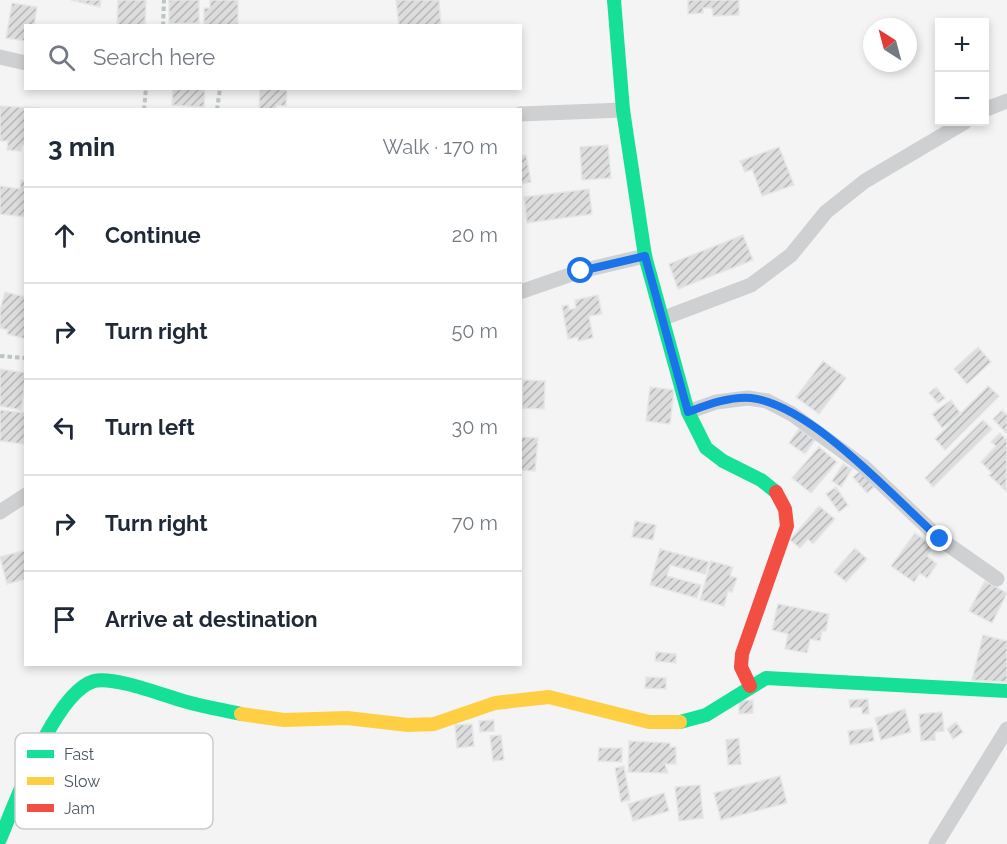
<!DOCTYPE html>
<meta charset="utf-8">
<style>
:root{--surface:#fff;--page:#f2f2f3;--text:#1f2937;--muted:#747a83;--line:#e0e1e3}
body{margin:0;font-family:Raleway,sans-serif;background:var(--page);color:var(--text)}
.controls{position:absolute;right:18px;top:18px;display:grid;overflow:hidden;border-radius:0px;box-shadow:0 3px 9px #0003}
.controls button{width:54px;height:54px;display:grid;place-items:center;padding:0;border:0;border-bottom:2px solid var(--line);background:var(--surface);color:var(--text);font:30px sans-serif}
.compass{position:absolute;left:863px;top:18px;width:54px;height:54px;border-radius:50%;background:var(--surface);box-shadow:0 3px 9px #0003;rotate:324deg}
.stop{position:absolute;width:18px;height:18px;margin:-14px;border:4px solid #1a73e8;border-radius:50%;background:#fff}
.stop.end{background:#1a73e8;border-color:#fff;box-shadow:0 2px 6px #0008}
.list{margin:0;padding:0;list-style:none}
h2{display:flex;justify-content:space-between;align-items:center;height:78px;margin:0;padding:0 24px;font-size:26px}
h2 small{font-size:20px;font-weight:400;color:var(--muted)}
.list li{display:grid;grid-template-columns:39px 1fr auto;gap:18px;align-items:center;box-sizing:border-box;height:96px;padding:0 24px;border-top:2px solid var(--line)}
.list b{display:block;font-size:22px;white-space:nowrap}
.list em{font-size:20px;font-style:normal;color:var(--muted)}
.icon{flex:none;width:33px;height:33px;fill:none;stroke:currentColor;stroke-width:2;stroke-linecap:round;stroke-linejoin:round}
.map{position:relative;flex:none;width:1007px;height:844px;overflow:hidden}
.search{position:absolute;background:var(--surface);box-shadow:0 3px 9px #0003;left:24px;top:24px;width:498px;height:66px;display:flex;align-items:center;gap:15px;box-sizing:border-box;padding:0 21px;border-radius:0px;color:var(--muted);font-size:22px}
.panel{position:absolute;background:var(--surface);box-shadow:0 3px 9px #0003;left:24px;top:108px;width:498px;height:558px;border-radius:0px}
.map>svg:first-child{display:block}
.building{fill:url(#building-hatch);stroke:#e5e6e7;stroke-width:1.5}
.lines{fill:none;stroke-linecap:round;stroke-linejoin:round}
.path{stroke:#bcc7c4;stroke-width:4;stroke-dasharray:4.5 3;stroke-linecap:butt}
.street{stroke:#ced0d2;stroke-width:15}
.fast{stroke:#16e098;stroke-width:14}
.slow{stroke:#ffcf43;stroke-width:14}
.jam{stroke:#f24e42;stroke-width:14}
.route{stroke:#1a73e8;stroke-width:8}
.key{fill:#fff;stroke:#c9ccd0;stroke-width:1.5}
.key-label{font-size:16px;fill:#4a5661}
</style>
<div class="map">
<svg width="1007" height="844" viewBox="0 0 1007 844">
<defs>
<pattern id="building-hatch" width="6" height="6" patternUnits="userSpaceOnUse" patternTransform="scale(1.5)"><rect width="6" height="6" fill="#ddddde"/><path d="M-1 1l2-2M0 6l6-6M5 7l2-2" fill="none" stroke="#b5b6b7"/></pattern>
</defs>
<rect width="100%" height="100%" fill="#f4f4f4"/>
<!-- building -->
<path class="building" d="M 71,0 L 101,0 L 100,7 Z
M 118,0 L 146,0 L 145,26 L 117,26 Z
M 169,0 L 199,0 L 199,23 L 169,24 Z
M 210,0 L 238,0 L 238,26 L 204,26 L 204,8 L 210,8 Z
M 396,0 L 439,0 L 441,26 L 399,26 Z
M 688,0 L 739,0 L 739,15 L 713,16 L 712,8 L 703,8 L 703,13 L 688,14 Z
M 12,3 L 37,7 L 34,26 L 26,26 L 26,41 L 6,38 Z
M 173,88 L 205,88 L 204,107 L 172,105 Z
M 260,88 L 287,88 L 286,106 L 276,105 L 276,110 L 259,110 Z
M 0,106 L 40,108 L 26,110 L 26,145 L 22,145 L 21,151 L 7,150 L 8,141 L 0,141 Z
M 608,145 L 611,178 L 582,180 L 580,147 Z
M 779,147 L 794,185 L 762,196 L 752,169 L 745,172 L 740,161 Z
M 526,155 L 531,182 L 520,184 L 520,156 Z
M 21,180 L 26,181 L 26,217 L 0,214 L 0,186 L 20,189 Z
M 589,189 L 592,214 L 527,223 L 524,197 Z
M 743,235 L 753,260 L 678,289 L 669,264 Z
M 5,292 L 26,297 L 26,339 L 7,334 L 8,330 L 0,328 L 0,310 Z
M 598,295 L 602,314 L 589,316 L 593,338 L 578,341 L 578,337 L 568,339 L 562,306 L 568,305 L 569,310 L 576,308 L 575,300 Z
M 978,347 L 991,362 L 967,384 L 954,369 Z
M 823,361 L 846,378 L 819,414 L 796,397 Z
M 0,369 L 26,373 L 21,410 L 0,406 Z
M 523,380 L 545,381 L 544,409 L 522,408 Z
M 988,386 L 999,396 L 945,450 L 935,439 Z
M 650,387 L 674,390 L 670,424 L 646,421 Z
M 936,387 L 945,398 L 938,403 L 929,393 Z
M 951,400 L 961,414 L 942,428 L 932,414 Z
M 0,410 L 26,413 L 24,444 L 0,441 Z
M 1002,410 L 1007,415 L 1007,434 L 993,419 Z
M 983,420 L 992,429 L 933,487 L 925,478 Z
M 799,429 L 815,440 L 805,454 L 789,443 Z
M 1000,433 L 1007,440 L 1006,491 L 989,475 L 992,473 L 981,462 L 996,446 L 991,442 Z
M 520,437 L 538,438 L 535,471 L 520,470 Z
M 819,447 L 837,462 L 811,493 L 792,478 Z
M 843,464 L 852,469 L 841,487 L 832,481 Z
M 860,471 L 874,487 L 867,493 L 853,477 Z
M 836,487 L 848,505 L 839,512 L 826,494 Z
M 819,506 L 835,519 L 813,544 L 808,539 L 800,548 L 790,540 Z
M 635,521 L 656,525 L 653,540 L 632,537 Z
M 915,533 L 933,547 L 927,556 L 937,564 L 927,578 L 920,573 L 914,582 L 891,566 Z
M 855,548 L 867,559 L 846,582 L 834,572 Z
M 660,549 L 709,562 L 705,574 L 670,565 L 667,576 L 701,585 L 697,598 L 650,585 Z
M 26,550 L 26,579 L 7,584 L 0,557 Z
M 711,561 L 733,567 L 730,576 L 737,578 L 732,592 L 728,591 L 724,606 L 700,600 Z
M 985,581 L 1007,593 L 992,623 L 969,611 Z
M 778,604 L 829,614 L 826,631 L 822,631 L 820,641 L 810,639 L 807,653 L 785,649 L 788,634 L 772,630 Z
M 983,635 L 1007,641 L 1007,682 L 972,680 Z
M 656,652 L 676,654 L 676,663 L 655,661 Z
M 646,677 L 666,678 L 666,689 L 645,688 Z
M 868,699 L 869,714 L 862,714 L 862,707 L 850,708 L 849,700 Z
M 753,700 L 753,713 L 739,714 L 739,701 Z
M 905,709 L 911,732 L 881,740 L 875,718 Z
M 942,712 L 944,731 L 935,732 L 935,740 L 921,741 L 919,714 Z
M 494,720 L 494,731 L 480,732 L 479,721 Z
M 956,722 L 963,732 L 953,739 L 947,729 Z
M 472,724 L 474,746 L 457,748 L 455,725 Z
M 872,728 L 874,741 L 850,745 L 848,731 Z
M 501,735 L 504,760 L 493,761 L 490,736 Z
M 739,738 L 741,764 L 728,765 L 726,740 Z
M 629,741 L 670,743 L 670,747 L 676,747 L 676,764 L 665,764 L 668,773 L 628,772 Z
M 599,748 L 622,748 L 622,762 L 598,761 Z
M 624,766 L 630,800 L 621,802 L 615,768 Z
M 780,776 L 787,803 L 721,820 L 714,793 Z
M 700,785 L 703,818 L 679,821 L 675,787 Z
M 664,793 L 669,811 L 633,821 L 628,804 Z"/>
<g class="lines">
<!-- path -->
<path class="path" d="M 163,26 L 164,0
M 144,110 L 146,88
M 217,110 L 220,88
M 0,356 L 26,358"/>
<!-- street -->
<path class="street" d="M 0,57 L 26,63
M 984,110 L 1007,101
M 520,114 L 623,110
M 520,292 L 581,271 L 645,256
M 664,318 L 751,285 L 791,255 L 826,212 L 865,181 L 965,122
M 688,412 L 716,402 L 748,398 L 767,401 L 792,414 L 863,466 L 940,539 L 997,579
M 0,512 L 26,495
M 936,844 L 1007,729"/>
<!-- fast -->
<path class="fast" d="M 614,0 L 623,110 L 645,256 L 688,412 L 706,448 L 723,461 L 761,480 L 776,492
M 680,722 L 706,715 L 766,678 L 1007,691
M 0,839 C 16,802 54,693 94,681 C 115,676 165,696 187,702 C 205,707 223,710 241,714"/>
<!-- slow -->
<path class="slow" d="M 241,714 L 284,720 L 347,718 L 408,725 L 434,724 L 495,703 L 549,697 L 649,722 L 680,722"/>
<!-- jam -->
<path class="jam" d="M 750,686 L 741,667 L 742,654 L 787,526 L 785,509 L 776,492"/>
</g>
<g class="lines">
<!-- route -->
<path class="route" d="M 581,271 L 645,256 L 688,412 C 707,405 730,396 751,398 C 812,405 894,498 940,539"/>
</g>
<!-- legend -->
<rect x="15" y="733" width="198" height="96" rx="9" class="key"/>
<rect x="27" y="750" width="27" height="8" fill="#16e098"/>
<rect x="27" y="777" width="27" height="8" fill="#ffcf43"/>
<rect x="27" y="804" width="27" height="8" fill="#f24e42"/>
<g class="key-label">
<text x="64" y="760">Fast</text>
<text x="64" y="787">Slow</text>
<text x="64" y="814">Jam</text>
</g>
</svg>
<div class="controls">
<button>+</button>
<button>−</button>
</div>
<svg class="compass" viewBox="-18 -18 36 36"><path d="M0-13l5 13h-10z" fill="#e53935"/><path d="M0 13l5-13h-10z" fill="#747a83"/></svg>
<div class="stop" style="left:581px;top:271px"></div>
<div class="stop end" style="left:940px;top:539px"></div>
<div class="search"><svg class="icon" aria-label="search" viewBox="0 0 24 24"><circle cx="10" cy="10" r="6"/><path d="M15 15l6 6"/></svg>Search here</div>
<section class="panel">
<h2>3 min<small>Walk · 170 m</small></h2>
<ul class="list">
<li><svg class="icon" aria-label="ahead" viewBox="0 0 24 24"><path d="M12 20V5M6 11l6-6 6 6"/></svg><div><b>Continue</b></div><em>20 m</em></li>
<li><svg class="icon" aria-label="right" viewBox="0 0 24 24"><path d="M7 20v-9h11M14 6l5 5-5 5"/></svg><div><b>Turn right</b></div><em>50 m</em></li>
<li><svg class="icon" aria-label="left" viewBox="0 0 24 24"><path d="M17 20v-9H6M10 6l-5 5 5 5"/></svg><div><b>Turn left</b></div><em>30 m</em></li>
<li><svg class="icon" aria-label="right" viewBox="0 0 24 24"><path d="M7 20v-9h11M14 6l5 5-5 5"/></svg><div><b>Turn right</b></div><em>70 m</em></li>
<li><svg class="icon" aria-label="arrive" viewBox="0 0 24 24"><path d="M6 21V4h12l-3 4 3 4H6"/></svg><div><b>Arrive at destination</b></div></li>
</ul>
</section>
</div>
